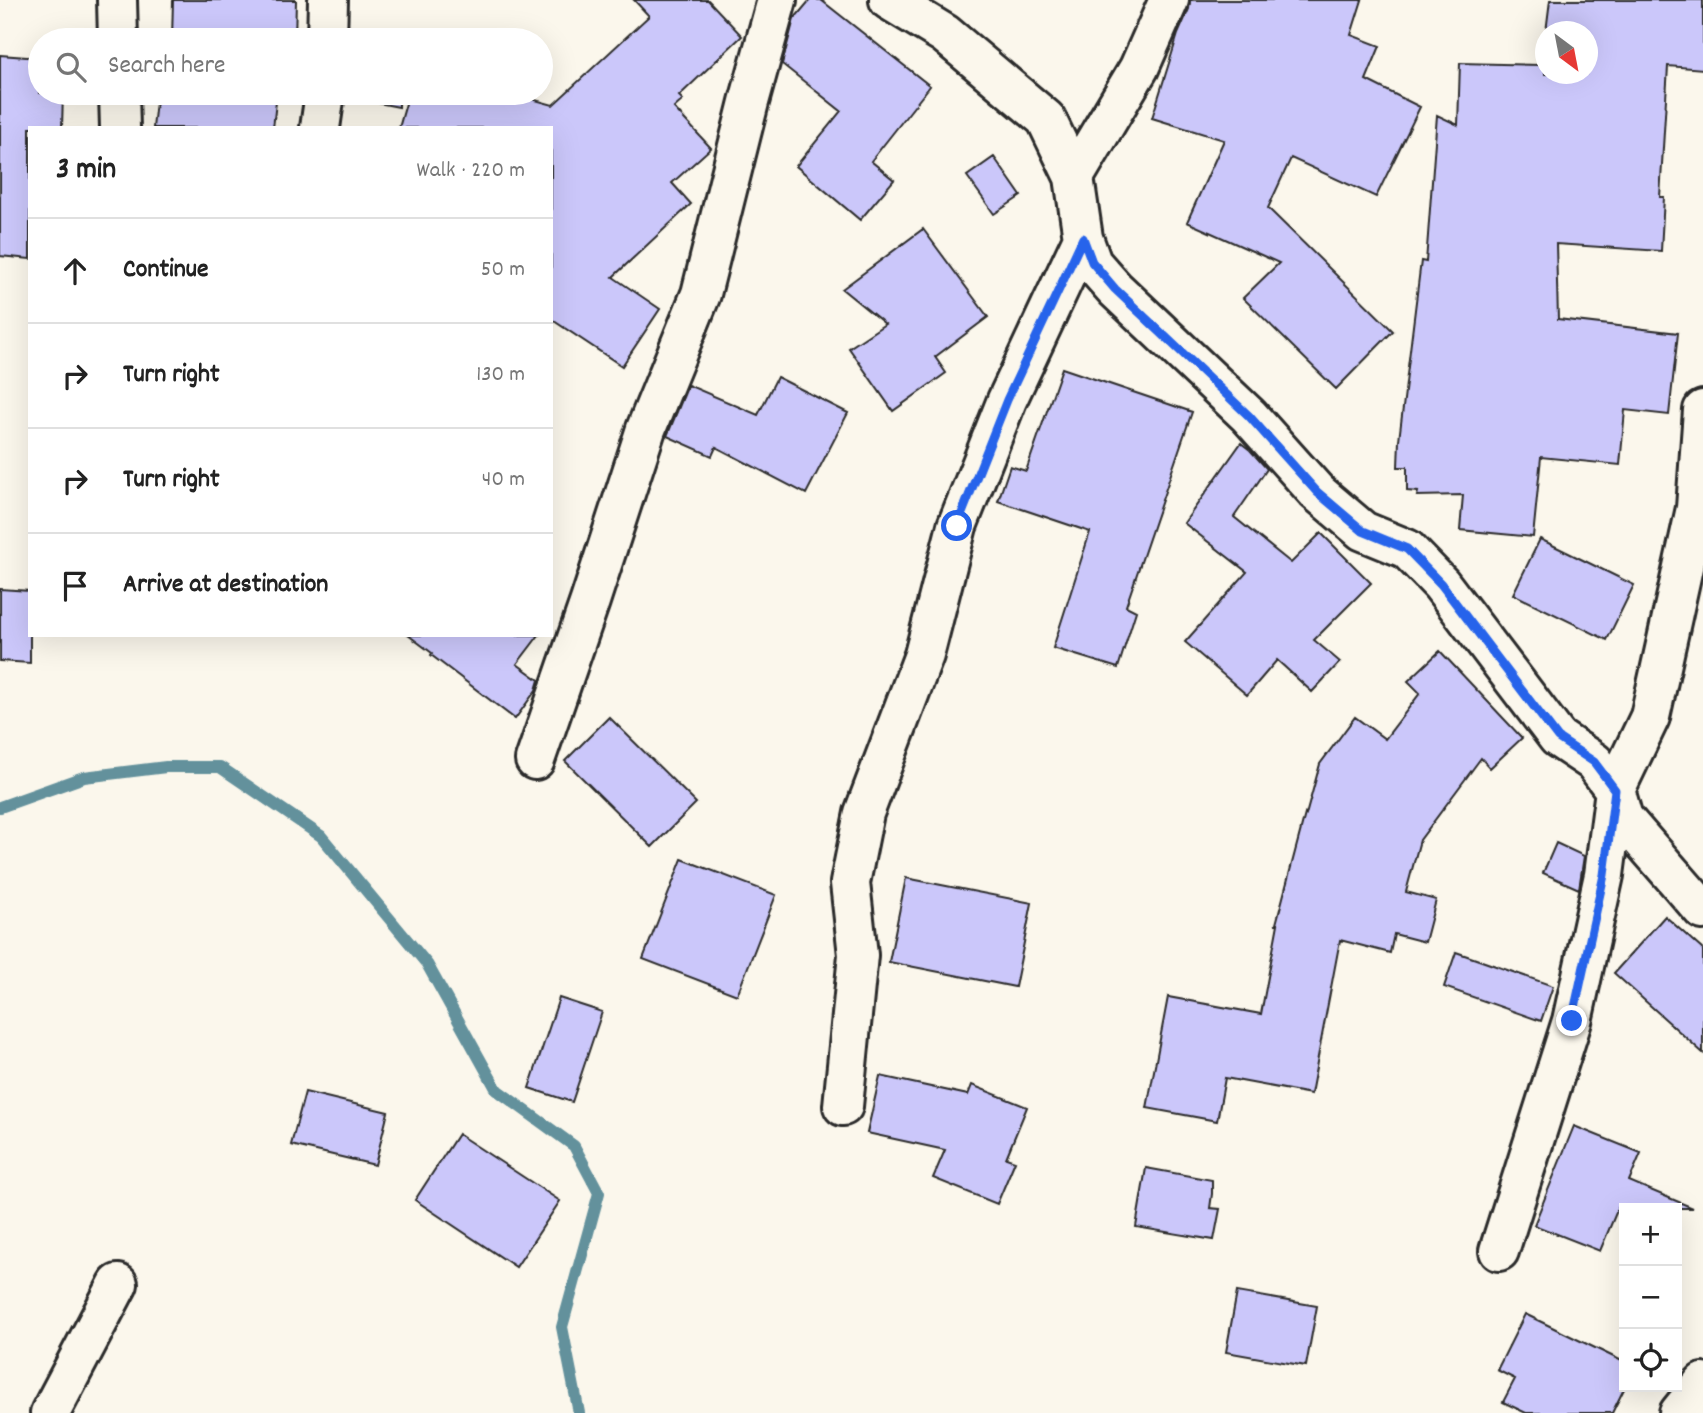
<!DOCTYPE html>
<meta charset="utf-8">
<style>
:root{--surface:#fff;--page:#f6f6f6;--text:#222;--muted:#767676;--line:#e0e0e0}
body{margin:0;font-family:Dekko,sans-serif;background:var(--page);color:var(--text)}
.controls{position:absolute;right:21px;bottom:21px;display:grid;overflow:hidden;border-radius:0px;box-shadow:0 7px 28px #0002}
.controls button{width:63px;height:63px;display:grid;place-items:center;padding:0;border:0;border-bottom:2px solid var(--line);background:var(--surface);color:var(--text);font:35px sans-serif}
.compass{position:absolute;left:1535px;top:21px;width:63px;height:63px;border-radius:50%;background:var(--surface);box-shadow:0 7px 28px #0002;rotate:148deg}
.stop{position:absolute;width:21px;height:21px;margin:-16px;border:5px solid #2563eb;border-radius:50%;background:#fff}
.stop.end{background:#2563eb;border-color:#fff;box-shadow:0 2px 7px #0008}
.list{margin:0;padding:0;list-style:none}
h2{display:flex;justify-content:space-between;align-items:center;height:91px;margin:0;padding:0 28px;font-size:30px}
h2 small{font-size:23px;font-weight:400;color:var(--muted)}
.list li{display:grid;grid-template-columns:46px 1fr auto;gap:21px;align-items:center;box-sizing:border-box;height:105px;padding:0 28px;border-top:2px solid var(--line)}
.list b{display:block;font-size:26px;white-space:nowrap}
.list em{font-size:23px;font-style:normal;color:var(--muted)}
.icon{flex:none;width:38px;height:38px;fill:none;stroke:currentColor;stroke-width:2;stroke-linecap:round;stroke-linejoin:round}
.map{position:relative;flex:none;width:1703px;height:1413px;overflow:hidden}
.search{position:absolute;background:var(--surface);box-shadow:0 7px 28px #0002;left:28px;top:28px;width:525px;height:77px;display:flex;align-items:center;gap:18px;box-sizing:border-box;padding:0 24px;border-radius:38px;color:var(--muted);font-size:26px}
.panel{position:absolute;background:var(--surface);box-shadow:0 7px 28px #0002;left:28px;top:126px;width:525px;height:511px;border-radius:0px}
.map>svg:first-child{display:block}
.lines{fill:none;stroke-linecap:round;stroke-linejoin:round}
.stream{stroke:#63919c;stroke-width:12}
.building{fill:#cbc7fa;stroke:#2b2b2b;stroke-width:2}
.minor-casing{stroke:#2b2b2b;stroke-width:44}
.minor{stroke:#fbf7ec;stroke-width:38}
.route{stroke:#2563eb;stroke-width:9}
</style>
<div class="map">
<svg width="1703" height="1413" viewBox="0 0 1703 1413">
<rect width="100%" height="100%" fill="#fbf7ec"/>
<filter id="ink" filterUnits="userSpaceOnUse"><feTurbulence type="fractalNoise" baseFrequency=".0143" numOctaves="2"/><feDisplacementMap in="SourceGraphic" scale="14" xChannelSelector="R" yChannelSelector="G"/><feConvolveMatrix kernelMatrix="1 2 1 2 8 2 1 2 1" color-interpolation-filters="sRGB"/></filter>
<g filter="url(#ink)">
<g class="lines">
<!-- stream -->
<path class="stream" d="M 0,807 L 84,777 L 166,767 L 220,767 L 321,836 L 427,964 L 497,1090 L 574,1146 L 599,1193 L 562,1327 L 579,1413"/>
</g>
<!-- building -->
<path class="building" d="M 173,0 L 296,0 L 295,40 L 172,40 Z
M 634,0 L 708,0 L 742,36 L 679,96 L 683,100 L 674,108 L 711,148 L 672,183 L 691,204 L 613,277 L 660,309 L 622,366 L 551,319 L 551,128 L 399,128 L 409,93 L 510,93 L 553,105 L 649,16 Z
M 810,0 L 821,0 L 930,86 L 871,161 L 894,180 L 860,220 L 796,166 L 841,111 L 782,64 L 794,19 Z
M 1190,0 L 1362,0 L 1351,35 L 1380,46 L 1366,80 L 1420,107 L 1376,197 L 1291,158 L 1268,208 L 1393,331 L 1336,389 L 1243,298 L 1279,263 L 1187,222 L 1224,140 L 1152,118 L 1178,34 L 1189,9 Z
M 1550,0 L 1703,0 L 1703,69 L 1668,66 L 1660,197 L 1664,197 L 1661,251 L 1556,244 L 1558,319 L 1678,333 L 1669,415 L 1625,410 L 1620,465 L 1541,457 L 1533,537 L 1460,530 L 1463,495 L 1417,496 L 1418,492 L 1407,491 L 1407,467 L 1398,467 L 1399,440 L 1421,261 L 1426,262 L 1437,115 L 1458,125 L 1460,63 L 1541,65 L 1545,32 L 1545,74 L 1587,74 L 1587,32 L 1546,32 Z
M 0,55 L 40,58 L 40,93 L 63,93 L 62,128 L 30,128 L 30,259 L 0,256 Z
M 157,93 L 277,93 L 273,128 L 153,128 Z
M 346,93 L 399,93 L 399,107 L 347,97 Z
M 994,157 L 1021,196 L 994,214 L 967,176 Z
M 923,229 L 988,317 L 935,357 L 946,373 L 893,411 L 849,348 L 885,324 L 842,289 Z
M 1062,368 L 1192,412 L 1126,606 L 1136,611 L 1118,668 L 1053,648 L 1090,532 L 998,501 L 1010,466 L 1026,471 Z
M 777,377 L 848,413 L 806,494 L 716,447 L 712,456 L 667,436 L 688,385 L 758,415 Z
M 1241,443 L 1250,450 L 1267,469 L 1234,517 L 1291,563 L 1321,533 L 1371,583 L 1314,640 L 1340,662 L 1312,692 L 1277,660 L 1247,695 L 1185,642 L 1247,572 L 1184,523 Z
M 1540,539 L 1634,585 L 1607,640 L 1513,594 Z
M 0,589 L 30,591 L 30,663 L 0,661 Z
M 408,635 L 539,635 L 517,664 L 539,680 L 536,690 L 515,719 L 431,655 L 432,653 Z
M 1440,651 L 1522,738 L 1490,768 L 1481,758 L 1420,840 L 1406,892 L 1436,900 L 1425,942 L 1394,934 L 1390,953 L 1340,940 L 1311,1094 L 1225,1078 L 1217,1121 L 1147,1108 L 1168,997 L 1261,1014 L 1278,924 L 1276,924 L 1305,814 L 1306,815 L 1320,764 L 1355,717 L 1385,739 L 1420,693 L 1408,681 Z
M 609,717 L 696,803 L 652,847 L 565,761 Z
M 1556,843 L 1584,856 L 1579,889 L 1543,873 Z
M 682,859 L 776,895 L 737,995 L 643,959 Z
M 906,878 L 1032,903 L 1015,987 L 889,962 Z
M 1665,916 L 1703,950 L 1703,1053 L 1614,973 Z
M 1456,952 L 1553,986 L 1541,1021 L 1444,987 Z
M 559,998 L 602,1012 L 572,1102 L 529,1088 Z
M 880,1076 L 968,1095 L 972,1085 L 1027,1107 L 1006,1158 L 1015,1161 L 997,1204 L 933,1178 L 945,1150 L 867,1133 Z
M 305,1092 L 388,1112 L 375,1165 L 291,1145 Z
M 1574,1126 L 1641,1153 L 1629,1181 L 1693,1208 L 1618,1208 L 1600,1251 L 1534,1225 Z
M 458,1134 L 560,1201 L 516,1267 L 415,1200 Z
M 1146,1168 L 1212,1180 L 1212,1194 L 1210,1208 L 1220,1209 L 1214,1240 L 1136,1227 Z
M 1237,1292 L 1317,1306 L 1306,1366 L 1226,1352 Z
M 1525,1314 L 1624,1362 L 1624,1389 L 1612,1413 L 1526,1413 L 1503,1402 L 1515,1379 L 1497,1370 Z"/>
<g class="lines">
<defs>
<path id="minor" d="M 117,0 L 118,40
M 889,0 L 945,34 L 1046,119 L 1074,177 L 1083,238 L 1092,263 L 1115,289 L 1249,416 L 1317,492 L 1363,531 L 1407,549 L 1441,584 L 1558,738 L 1594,762 L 1615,790 L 1623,818 L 1703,910
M 327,40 L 328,0
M 119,93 L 120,128
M 320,128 L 325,93
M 1074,177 L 1139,68 L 1169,0
M 535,760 L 590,601 L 646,429 L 701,294 L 749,102 L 777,0
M 843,1106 L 858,955 L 850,883 L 864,813 L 924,655 L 957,526 L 1007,400 L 1083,238
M 1499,1251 L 1572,1021 L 1604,875 L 1615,790 L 1650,717 L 1696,508 L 1703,410
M 50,1413 L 118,1284
M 1679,1413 L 1703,1383"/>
</defs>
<!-- minor casing -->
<use href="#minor" class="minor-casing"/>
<!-- minor -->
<use href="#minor" class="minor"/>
</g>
</g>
<g class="lines" filter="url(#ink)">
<!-- route -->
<path class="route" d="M 957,526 L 1007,400 L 1083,238 L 1092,262 L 1115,289 L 1249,416 L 1317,492 L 1363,531 L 1407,549 L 1441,584 L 1558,738 L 1594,762 L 1615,790 L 1604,875 L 1572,1021"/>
</g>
</svg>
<div class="controls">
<button>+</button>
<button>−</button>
<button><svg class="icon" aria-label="locate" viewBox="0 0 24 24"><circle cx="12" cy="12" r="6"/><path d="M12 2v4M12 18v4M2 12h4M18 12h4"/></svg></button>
</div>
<svg class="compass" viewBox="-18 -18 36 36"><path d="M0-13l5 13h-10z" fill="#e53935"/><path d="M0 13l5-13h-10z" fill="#767676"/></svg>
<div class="stop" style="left:957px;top:526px"></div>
<div class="stop end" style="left:1572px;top:1021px"></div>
<div class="search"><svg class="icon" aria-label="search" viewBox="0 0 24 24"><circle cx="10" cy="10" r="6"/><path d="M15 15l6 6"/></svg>Search here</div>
<section class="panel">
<h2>3 min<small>Walk · 220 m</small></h2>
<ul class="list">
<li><svg class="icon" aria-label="ahead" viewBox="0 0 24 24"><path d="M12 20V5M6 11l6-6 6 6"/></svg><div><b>Continue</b></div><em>50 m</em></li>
<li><svg class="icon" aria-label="right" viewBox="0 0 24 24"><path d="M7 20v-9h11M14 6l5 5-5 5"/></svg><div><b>Turn right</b></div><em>130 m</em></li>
<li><svg class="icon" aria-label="right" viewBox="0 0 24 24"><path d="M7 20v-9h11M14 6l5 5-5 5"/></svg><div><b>Turn right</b></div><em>40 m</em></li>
<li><svg class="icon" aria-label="arrive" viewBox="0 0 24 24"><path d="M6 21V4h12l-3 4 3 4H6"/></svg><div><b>Arrive at destination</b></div></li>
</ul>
</section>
</div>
